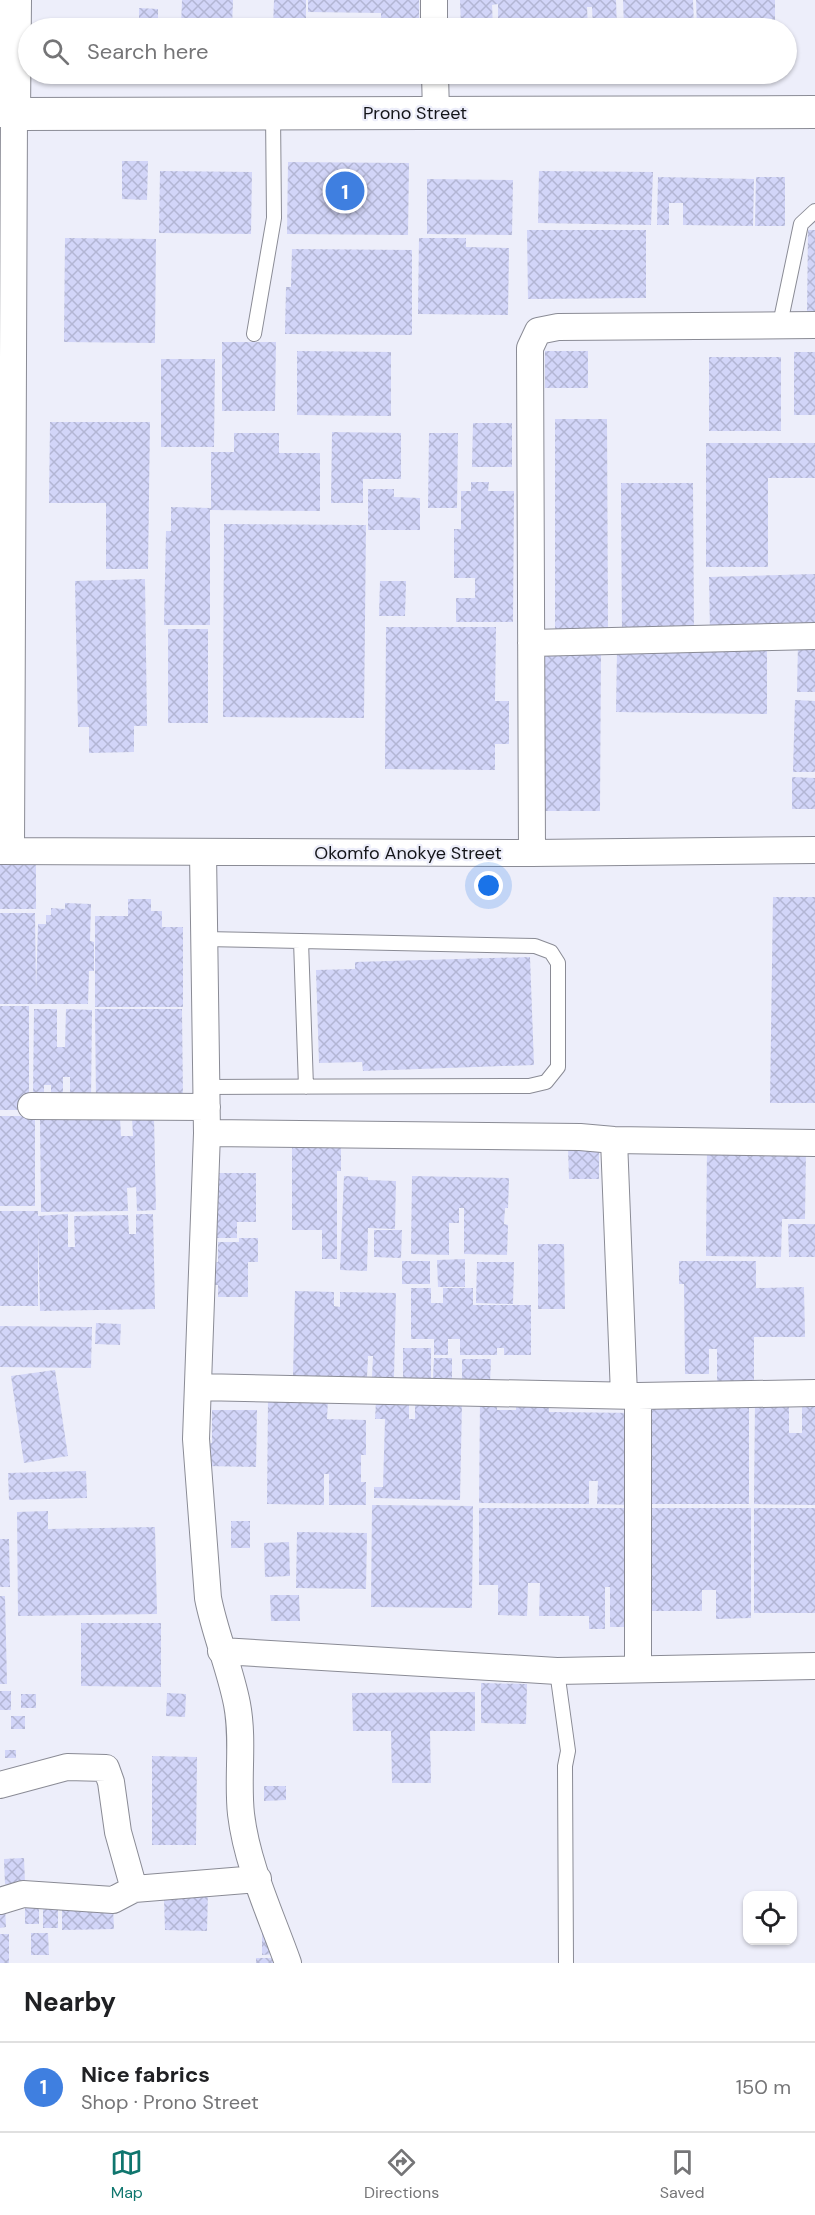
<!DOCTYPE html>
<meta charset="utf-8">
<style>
:root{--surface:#fff;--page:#f2f2f2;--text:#202124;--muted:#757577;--line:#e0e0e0;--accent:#0f766e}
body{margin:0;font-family:"DM Sans",sans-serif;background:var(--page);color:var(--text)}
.controls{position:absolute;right:18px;bottom:18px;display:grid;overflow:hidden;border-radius:12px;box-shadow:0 2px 4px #0004}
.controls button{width:54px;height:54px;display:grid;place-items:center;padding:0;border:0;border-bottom:2px solid var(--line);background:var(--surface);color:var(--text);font:30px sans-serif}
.you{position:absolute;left:489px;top:886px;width:21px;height:21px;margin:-15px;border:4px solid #fff;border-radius:50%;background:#1a73e8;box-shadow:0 0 0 9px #1a73e833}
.badge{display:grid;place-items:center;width:39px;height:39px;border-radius:50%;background:var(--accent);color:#fff;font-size:20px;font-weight:700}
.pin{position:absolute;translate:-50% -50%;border:3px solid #fff;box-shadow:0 2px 6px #0006}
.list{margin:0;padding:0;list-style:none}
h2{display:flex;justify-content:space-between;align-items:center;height:78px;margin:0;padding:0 24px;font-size:26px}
h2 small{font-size:20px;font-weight:400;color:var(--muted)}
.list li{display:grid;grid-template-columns:39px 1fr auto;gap:18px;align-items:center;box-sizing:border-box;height:90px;padding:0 24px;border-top:2px solid var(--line)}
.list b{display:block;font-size:22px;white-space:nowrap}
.list p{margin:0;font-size:20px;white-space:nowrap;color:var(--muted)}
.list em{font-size:20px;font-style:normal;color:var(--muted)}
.icon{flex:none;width:33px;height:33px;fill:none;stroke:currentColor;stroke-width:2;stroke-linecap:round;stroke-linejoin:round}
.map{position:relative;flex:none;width:815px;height:1963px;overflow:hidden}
.search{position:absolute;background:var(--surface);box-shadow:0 2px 4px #0004;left:18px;right:18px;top:18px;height:66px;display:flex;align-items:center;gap:15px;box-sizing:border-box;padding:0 21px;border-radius:33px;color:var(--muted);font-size:22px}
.sheet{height:168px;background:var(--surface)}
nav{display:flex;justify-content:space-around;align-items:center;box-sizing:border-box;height:84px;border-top:2px solid var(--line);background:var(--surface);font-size:16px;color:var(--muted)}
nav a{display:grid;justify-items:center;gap:3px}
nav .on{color:var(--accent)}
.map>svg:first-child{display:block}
.building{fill:url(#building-cross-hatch)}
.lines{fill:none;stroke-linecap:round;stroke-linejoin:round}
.service-casing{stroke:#8a8b95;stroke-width:16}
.minor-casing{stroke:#8a8b95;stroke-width:28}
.tertiary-casing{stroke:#8a8b95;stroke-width:34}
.service{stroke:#fff;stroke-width:14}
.minor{stroke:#fff;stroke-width:26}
.tertiary{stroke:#fff;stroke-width:32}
.labels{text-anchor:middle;stroke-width:4.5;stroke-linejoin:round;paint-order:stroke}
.street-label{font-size:18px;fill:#141519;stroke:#edeefa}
</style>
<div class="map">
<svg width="815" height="1963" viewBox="0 0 815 1963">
<defs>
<pattern id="building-cross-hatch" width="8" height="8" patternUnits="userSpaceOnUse" patternTransform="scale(1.5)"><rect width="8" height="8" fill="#d2d5f8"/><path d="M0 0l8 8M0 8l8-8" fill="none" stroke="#b3b6d4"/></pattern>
</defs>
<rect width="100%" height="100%" fill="#edeefa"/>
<!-- building -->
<path class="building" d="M 182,0 L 233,0 L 232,28 L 181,28 Z
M 274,0 L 306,0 L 306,28 L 273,28 Z
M 308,0 L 419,0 L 419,28 L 381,28 L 381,13 L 308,12 Z
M 460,0 L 616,0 L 617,28 L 593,28 L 592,7 L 587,7 L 588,28 L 498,28 L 498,4 L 492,5 L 493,28 L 461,28 Z
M 623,0 L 693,0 L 694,28 L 624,28 Z
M 696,0 L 775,0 L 775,28 L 697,28 Z
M 139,8 L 158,9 L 158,28 L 139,28 Z
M 122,161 L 148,161 L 147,200 L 122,199 Z
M 288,162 L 409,163 L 408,235 L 287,234 Z
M 160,171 L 252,172 L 251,234 L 159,233 Z
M 539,171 L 653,172 L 651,225 L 538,223 Z
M 658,177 L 754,179 L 753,226 L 683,225 L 683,203 L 669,203 L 669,225 L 657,225 Z
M 756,177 L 785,177 L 785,226 L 755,226 Z
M 427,179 L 513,180 L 512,235 L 427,234 Z
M 527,230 L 646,230 L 646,298 L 528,299 Z
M 808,230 L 815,230 L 815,314 L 807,313 Z
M 65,238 L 156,239 L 155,343 L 64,342 Z
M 419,238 L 466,238 L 466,247 L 509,248 L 508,315 L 418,314 Z
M 292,249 L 412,250 L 412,335 L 285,334 L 286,287 L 291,287 Z
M 222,342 L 276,342 L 275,411 L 222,411 Z
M 297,351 L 391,352 L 391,416 L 297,415 Z
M 545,351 L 588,351 L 588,388 L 545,388 Z
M 794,352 L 815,352 L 815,415 L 794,415 Z
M 709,357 L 781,357 L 781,431 L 709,431 Z
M 161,359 L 215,359 L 214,447 L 161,447 Z
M 555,419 L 607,419 L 608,636 L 555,636 Z
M 50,422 L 150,422 L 148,569 L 106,569 L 106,503 L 49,503 Z
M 473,423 L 512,423 L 512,467 L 472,467 Z
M 332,432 L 401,433 L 401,479 L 363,479 L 363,503 L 331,503 Z
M 234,433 L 279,433 L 279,453 L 320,453 L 320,511 L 210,510 L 210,625 L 164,625 L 166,531 L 171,531 L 171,507 L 211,508 L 211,452 L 234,452 Z
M 429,433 L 458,433 L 457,508 L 428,508 Z
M 706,443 L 815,443 L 815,478 L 768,478 L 768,567 L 706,567 Z
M 471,482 L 489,482 L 488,491 L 514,491 L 513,622 L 456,622 L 456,598 L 475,598 L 475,578 L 454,578 L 454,529 L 461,529 L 461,491 L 471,491 Z
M 621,483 L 693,483 L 694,636 L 622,636 Z
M 368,489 L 394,489 L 394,497 L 420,498 L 420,530 L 368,530 Z
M 224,524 L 366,525 L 364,718 L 223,717 Z
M 815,574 L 815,631 L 710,632 L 709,577 Z
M 145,579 L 147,726 L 134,726 L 134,752 L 89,753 L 89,727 L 78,727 L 75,581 Z
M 380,581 L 406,581 L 405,616 L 379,616 Z
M 386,627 L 496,627 L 495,701 L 509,701 L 509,744 L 495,744 L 495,770 L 385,769 Z
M 168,629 L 208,629 L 208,723 L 168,723 Z
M 798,643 L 815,643 L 815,692 L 797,692 Z
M 617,650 L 767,651 L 767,714 L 616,712 Z
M 544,652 L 601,652 L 600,811 L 543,811 Z
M 795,700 L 815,701 L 815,772 L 793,772 Z
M 792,777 L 815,778 L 815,809 L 792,809 Z
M 0,864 L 36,864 L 36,909 L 0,909 Z
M 773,897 L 815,897 L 815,1103 L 770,1103 Z
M 128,899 L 151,899 L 151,911 L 162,911 L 162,927 L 183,927 L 183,1007 L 95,1007 L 95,916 L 128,916 Z
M 65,903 L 91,904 L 90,941 L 94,942 L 94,971 L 89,971 L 88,1004 L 0,1004 L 0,913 L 35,913 L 36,991 L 38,924 L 46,924 L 46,915 L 51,915 L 51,908 L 65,909 Z
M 530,957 L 534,1065 L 363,1071 L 362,1062 L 319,1063 L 316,970 L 355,969 L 355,962 Z
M 0,1006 L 29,1006 L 29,1110 L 0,1110 Z
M 34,1009 L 57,1009 L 57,1047 L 65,1047 L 66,1009 L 92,1010 L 91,1099 L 70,1099 L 70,1077 L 63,1077 L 63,1099 L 51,1099 L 51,1085 L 44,1085 L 44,1099 L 33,1099 Z
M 95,1009 L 182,1009 L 183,1100 L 96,1102 Z
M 0,1116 L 35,1116 L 35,1206 L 0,1206 Z
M 154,1117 L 156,1210 L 137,1211 L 136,1187 L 127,1188 L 128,1211 L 41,1212 L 40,1119 L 120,1118 L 121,1136 L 133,1136 L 132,1118 Z
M 292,1146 L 341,1146 L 341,1171 L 337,1171 L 337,1259 L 322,1259 L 322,1230 L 292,1230 Z
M 568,1147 L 599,1147 L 599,1179 L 569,1179 Z
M 707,1147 L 806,1148 L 805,1219 L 782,1219 L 781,1257 L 706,1256 Z
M 214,1173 L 256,1173 L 256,1222 L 237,1222 L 237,1238 L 211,1238 Z
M 344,1176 L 368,1177 L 368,1180 L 396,1181 L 395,1229 L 368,1228 L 367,1271 L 340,1270 Z
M 412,1176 L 509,1178 L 508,1208 L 505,1208 L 504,1224 L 508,1225 L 507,1255 L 464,1254 L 464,1208 L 459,1208 L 459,1223 L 449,1223 L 449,1255 L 411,1254 Z
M 0,1211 L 38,1211 L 38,1216 L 68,1214 L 68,1247 L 75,1247 L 74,1216 L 128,1215 L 129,1234 L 136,1234 L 136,1214 L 153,1214 L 155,1309 L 40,1311 L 38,1226 L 38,1306 L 0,1306 Z
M 788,1224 L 815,1224 L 815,1257 L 789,1257 Z
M 374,1230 L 402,1230 L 401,1258 L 374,1257 Z
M 239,1238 L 258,1238 L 258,1262 L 248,1262 L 248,1297 L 218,1297 L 218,1285 L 215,1285 L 215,1262 L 218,1262 L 218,1242 L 239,1242 Z
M 538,1244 L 564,1244 L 565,1309 L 538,1309 Z
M 465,1259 L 465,1287 L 438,1287 L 437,1260 Z
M 402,1261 L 430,1261 L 430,1284 L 402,1284 Z
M 679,1261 L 756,1261 L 756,1288 L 804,1287 L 805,1337 L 754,1337 L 754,1384 L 717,1384 L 717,1349 L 709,1349 L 709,1374 L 685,1374 L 684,1284 L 679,1284 Z
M 477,1262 L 514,1262 L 513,1304 L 476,1303 Z
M 411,1288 L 431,1288 L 431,1303 L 443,1303 L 443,1288 L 473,1288 L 473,1305 L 531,1305 L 531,1355 L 504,1355 L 504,1348 L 497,1348 L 497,1355 L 460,1355 L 460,1339 L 448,1339 L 448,1355 L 434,1355 L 434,1339 L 411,1339 Z
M 295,1291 L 334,1292 L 334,1306 L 340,1307 L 340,1292 L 396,1293 L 394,1377 L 372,1377 L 373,1356 L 368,1356 L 367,1377 L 293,1376 Z
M 96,1323 L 121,1324 L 120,1345 L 95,1344 Z
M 0,1326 L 92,1327 L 91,1368 L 0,1367 Z
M 403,1348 L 431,1348 L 431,1379 L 403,1379 Z
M 434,1358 L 452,1358 L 452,1379 L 433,1378 Z
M 462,1359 L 491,1359 L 490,1384 L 462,1384 Z
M 55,1370 L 68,1456 L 24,1463 L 11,1376 Z
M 516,1397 L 549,1397 L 549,1412 L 635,1413 L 635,1505 L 597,1504 L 598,1481 L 589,1481 L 589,1504 L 479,1503 L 480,1400 L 497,1400 L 497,1410 L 516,1410 Z
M 268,1399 L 328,1399 L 327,1419 L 366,1420 L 366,1455 L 361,1455 L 361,1482 L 366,1482 L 366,1505 L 329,1505 L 329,1474 L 324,1474 L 324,1505 L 267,1504 Z
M 643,1400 L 749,1400 L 749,1504 L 643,1504 Z
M 376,1401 L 409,1401 L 409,1419 L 415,1419 L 415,1401 L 462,1402 L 460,1500 L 374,1498 L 374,1487 L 383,1487 L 385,1419 L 375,1419 Z
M 755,1401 L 789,1401 L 789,1433 L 802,1433 L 802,1401 L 815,1401 L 815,1505 L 754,1504 Z
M 212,1410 L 257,1410 L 256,1467 L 206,1466 L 206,1443 L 212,1443 Z
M 86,1471 L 87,1498 L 9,1500 L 8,1473 Z
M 372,1505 L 473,1506 L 472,1608 L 371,1607 Z
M 479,1508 L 634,1508 L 633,1627 L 610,1627 L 610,1587 L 605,1587 L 605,1629 L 589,1629 L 589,1616 L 539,1616 L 540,1583 L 528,1583 L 527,1616 L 498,1615 L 498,1585 L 479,1585 Z
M 642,1508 L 751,1508 L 751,1618 L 716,1619 L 716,1590 L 702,1590 L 702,1611 L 643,1611 Z
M 754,1508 L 815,1508 L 815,1613 L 754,1613 Z
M 48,1511 L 48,1529 L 155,1527 L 157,1614 L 18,1616 L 17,1512 Z
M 231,1521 L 250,1521 L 250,1548 L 231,1548 Z
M 297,1532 L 367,1533 L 366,1589 L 296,1588 Z
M 0,1539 L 9,1539 L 10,1587 L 0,1587 Z
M 289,1542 L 290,1576 L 265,1577 L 264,1543 Z
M 270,1595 L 299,1595 L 300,1621 L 271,1621 Z
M 0,1596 L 5,1596 L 7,1684 L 0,1684 Z
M 81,1623 L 161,1623 L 161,1687 L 81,1686 Z
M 481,1683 L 527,1684 L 526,1724 L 481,1723 Z
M 0,1691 L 11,1691 L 11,1710 L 0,1710 Z
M 475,1692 L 475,1731 L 430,1731 L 431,1783 L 392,1783 L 391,1731 L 353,1731 L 352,1693 Z
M 167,1693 L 186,1694 L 185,1717 L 166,1716 Z
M 21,1694 L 36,1694 L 36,1708 L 21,1708 Z
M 11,1716 L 25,1716 L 25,1729 L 11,1729 Z
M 5,1750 L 16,1750 L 16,1758 L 5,1758 Z
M 152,1756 L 197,1757 L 196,1845 L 152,1845 Z
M 264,1786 L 286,1786 L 286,1800 L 264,1801 Z
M 24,1858 L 25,1883 L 5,1884 L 4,1859 Z
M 208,1890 L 207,1931 L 165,1930 L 164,1898 Z
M 25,1905 L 39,1905 L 39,1924 L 25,1924 Z
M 113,1905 L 114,1929 L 62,1930 L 62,1906 Z
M 0,1906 L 5,1906 L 6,1927 L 0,1928 Z
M 43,1907 L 58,1907 L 58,1928 L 43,1928 Z
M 262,1932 L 275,1932 L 276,1954 L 262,1955 Z
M 31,1933 L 48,1933 L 49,1955 L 31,1955 Z
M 0,1934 L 9,1934 L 9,1963 L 0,1963 Z
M 256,1958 L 273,1958 L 273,1963 L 256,1963 Z"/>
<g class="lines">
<defs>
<path id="service" d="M 780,324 L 801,224 L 815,211
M 254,334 L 274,218 L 273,113
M 204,939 L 535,946 L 551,952 L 558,963 L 558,1067 L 546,1082 L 529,1086 L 206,1087
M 301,941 L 306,1087
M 557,1671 L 568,1751 L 565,1766 L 566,1963"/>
<path id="minor" d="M 434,0 L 434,28
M 435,74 L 436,113
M 0,114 L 14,114 L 11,851
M 531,643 L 815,636
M 0,851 L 532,853 L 815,850
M 203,852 L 207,1133 L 196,1439 L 208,1598 C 215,1634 230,1668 237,1704 C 244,1741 237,1778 241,1814 C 247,1865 271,1915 288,1963
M 532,853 L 530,348 L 538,331 L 558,327 L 815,325
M 31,1106 L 207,1107
M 207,1133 L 580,1137 L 614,1140 L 815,1143
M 614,1140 L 624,1395
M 198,1387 L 638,1396 L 815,1393
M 638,1396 L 638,1669
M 221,1651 L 557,1671 L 815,1666
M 0,1785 L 67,1767 L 106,1768 L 111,1782 L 118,1832 L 134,1889
M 0,1901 L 23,1894 L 113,1900 L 134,1889 L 258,1879"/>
<path id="tertiary" d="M 15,0 L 14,114 L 815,112"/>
</defs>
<!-- service casing -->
<use href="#service" class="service-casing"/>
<!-- minor casing -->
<use href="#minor" class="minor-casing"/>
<!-- tertiary casing -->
<use href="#tertiary" class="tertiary-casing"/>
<!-- service -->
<use href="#service" class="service"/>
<!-- minor -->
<use href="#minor" class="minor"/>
<!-- tertiary -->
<use href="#tertiary" class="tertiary"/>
</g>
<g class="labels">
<!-- street labels -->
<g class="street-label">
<text x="415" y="119">Prono Street</text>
<text x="408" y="859">Okomfo Anokye Street</text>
</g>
</g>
</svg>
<div class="controls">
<button><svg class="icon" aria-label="locate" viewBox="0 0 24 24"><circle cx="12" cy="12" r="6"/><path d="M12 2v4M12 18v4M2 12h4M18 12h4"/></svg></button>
</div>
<div class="you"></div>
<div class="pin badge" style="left:345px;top:191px;background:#3f7fe0">1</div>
<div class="search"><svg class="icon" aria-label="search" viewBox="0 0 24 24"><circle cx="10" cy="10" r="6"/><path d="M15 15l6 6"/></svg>Search here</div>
</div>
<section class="sheet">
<h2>Nearby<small></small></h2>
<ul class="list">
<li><span class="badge" style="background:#3f7fe0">1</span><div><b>Nice fabrics</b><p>Shop · Prono Street</p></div><em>150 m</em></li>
</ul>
</section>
<nav>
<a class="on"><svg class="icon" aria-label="map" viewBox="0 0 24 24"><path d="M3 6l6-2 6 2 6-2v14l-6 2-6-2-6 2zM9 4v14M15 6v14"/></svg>Map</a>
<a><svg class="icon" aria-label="directions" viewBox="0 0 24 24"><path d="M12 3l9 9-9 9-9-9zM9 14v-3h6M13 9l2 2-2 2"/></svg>Directions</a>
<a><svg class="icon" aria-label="saved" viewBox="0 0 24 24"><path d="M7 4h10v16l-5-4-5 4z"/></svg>Saved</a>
</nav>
